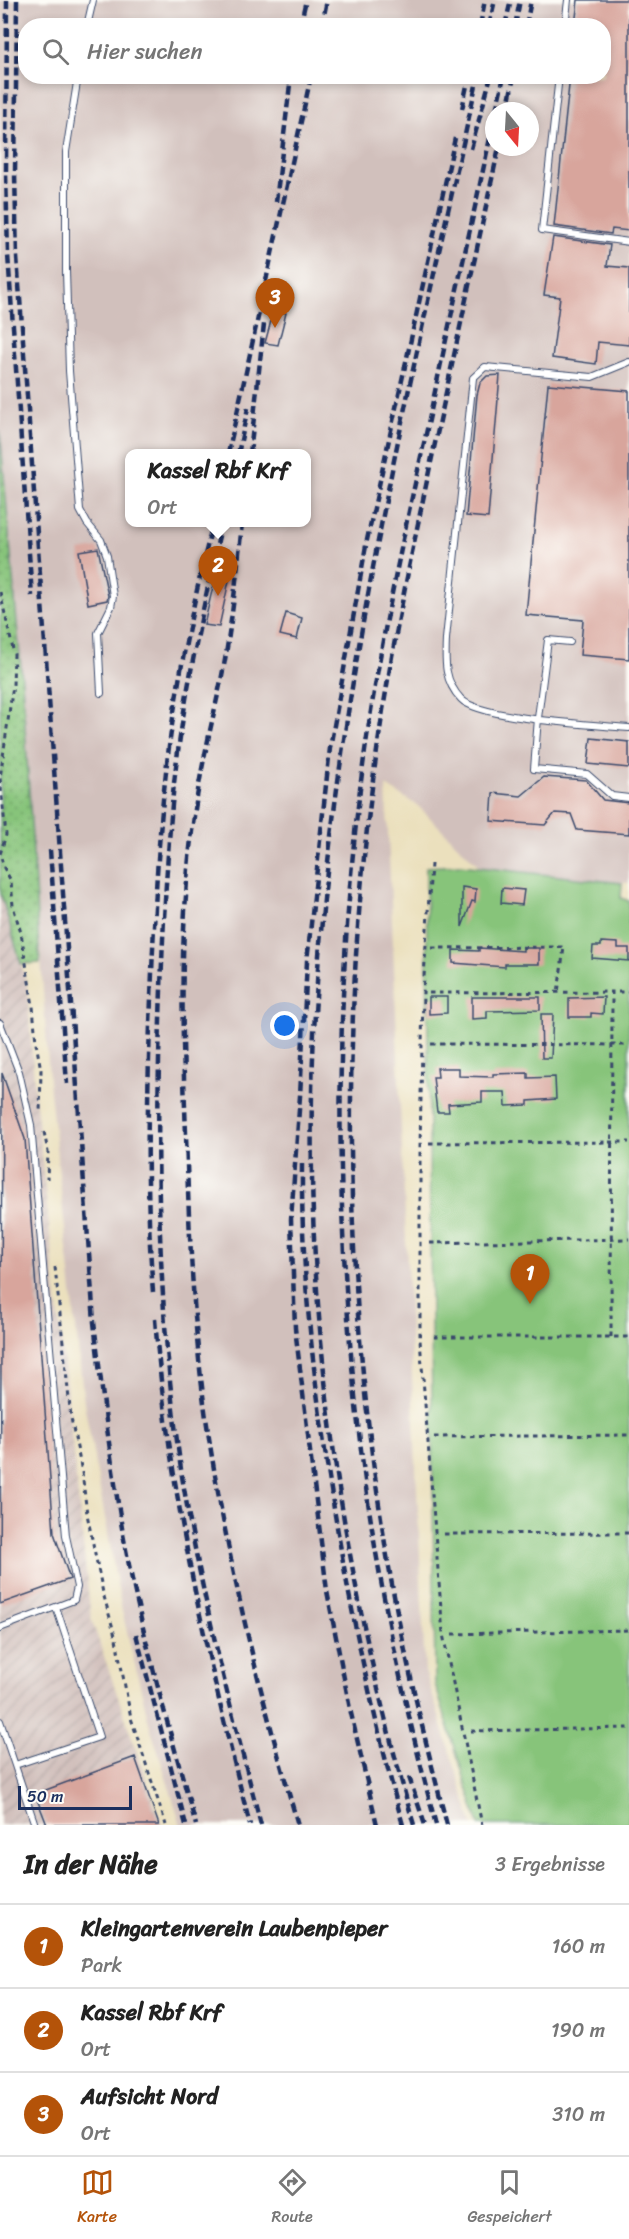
<!DOCTYPE html>
<html lang="de">
<meta charset="utf-8">
<style>
:root{--surface:#fff;--page:#f2f2f2;--text:#222;--muted:#767676;--line:#e0e0e0;--accent:#b45309}
body{margin:0;font-family:Sriracha,sans-serif;background:var(--page);color:var(--text)}
.compass{position:absolute;left:485px;top:102px;width:54px;height:54px;border-radius:50%;background:var(--surface);box-shadow:0 3px 9px #0003;rotate:162deg}
.scale{position:absolute;left:18px;bottom:15px;width:114px;box-sizing:border-box;padding-left:6px;border:3px solid #1b2f5e;border-top:0;font-size:16px;line-height:21px;white-space:nowrap;color:#1b2f5e;-webkit-text-stroke:4px #fdfcf7;paint-order:stroke}
.you{position:absolute;left:285px;top:1026px;width:21px;height:21px;margin:-15px;border:4px solid #fff;border-radius:50%;background:#1a73e8;box-shadow:0 0 0 9px #1a73e833}
.badge{display:grid;place-items:center;width:39px;height:39px;border-radius:50%;background:var(--accent);color:#fff;font-size:20px;font-weight:700}
.pin{position:absolute;translate:-50% -50px;filter:drop-shadow(0 2px 3px #0008)}
.pin::after{content:'';position:absolute;top:32px;width:21px;height:18px;background:inherit;clip-path:polygon(0 0,100% 0,50% 100%)}
.popup{position:absolute;left:125px;top:449px;width:186px;height:78px;box-sizing:border-box;display:grid;place-content:center;border-radius:12px;background:var(--surface);filter:drop-shadow(0 2px 4px #0005);font-size:20px;white-space:nowrap;color:var(--muted)}
.popup b{font-size:22px;color:var(--text)}
.popup::after{content:'';position:absolute;left:50%;top:100%;margin-left:-12px;border:12px solid transparent;border-top-color:var(--surface)}
.list{margin:0;padding:0;list-style:none}
h2{display:flex;justify-content:space-between;align-items:center;height:78px;margin:0;padding:0 24px;font-size:26px}
h2 small{font-size:20px;font-weight:400;color:var(--muted)}
.list li{display:grid;grid-template-columns:39px 1fr auto;gap:18px;align-items:center;box-sizing:border-box;height:84px;padding:0 24px;border-top:2px solid var(--line)}
.list b{display:block;font-size:22px;white-space:nowrap}
.list p{margin:0;font-size:20px;white-space:nowrap;color:var(--muted)}
.list em{font-size:20px;font-style:normal;color:var(--muted)}
.icon{flex:none;width:33px;height:33px;fill:none;stroke:currentColor;stroke-width:2;stroke-linecap:round;stroke-linejoin:round}
.map{position:relative;flex:none;width:629px;height:1825px;overflow:hidden}
.search{position:absolute;background:var(--surface);box-shadow:0 3px 9px #0003;left:18px;right:18px;top:18px;height:66px;display:flex;align-items:center;gap:15px;box-sizing:border-box;padding:0 21px;border-radius:24px;color:var(--muted);font-size:22px}
.sheet{height:330px;background:var(--surface)}
nav{display:flex;justify-content:space-around;align-items:center;box-sizing:border-box;height:84px;border-top:2px solid var(--line);background:var(--surface);font-size:16px;color:var(--muted)}
nav a{display:grid;justify-items:center;gap:3px}
nav .on{color:var(--accent)}
.map>svg:first-child{display:block}
.industrial{fill:url(#industrial-furrows)}
.railway{fill:#d1c0bc;fill-rule:evenodd}
.green{fill:#87c47a;stroke:#517a6c;stroke-width:1.5}
.park{fill:url(#park-dots);stroke:#517a6c;stroke-width:1.5}
.building{fill:#d8a59c}
.lines{fill:none;stroke-linecap:round;stroke-linejoin:round}
.lane-casing{stroke:#3a4a6c;stroke-width:8}
.path{stroke:#3a4a6c;stroke-width:3;stroke-dasharray:4.5 4.5;stroke-linecap:butt}
.lane{stroke:#fff;stroke-width:6}
.rail{stroke:#1b2f5e;stroke-width:4.5;stroke-dasharray:9 4.5;stroke-linecap:butt}
</style>
<div class="map">
<svg width="629" height="1825" viewBox="0 0 629 1825">
<defs>
<pattern id="industrial-furrows" width="10" height="10" patternUnits="userSpaceOnUse" patternTransform="scale(1.5)"><rect width="10" height="10" fill="#d1c0bc"/><path d="M-1 1l2-2M0 10L10 0M9 11l2-2" fill="none" stroke="#b3a5a4"/></pattern>
<pattern id="park-dots" width="8" height="8" patternUnits="userSpaceOnUse" patternTransform="scale(1.5)"><rect width="8" height="8" fill="#87c47a"/><path d="M2 2h.1M6 6h.1" fill="none" stroke="#6ea067" stroke-width="1.8" stroke-linecap="round"/></pattern>
</defs>
<rect width="100%" height="100%" fill="#fdfcf7"/>
<filter id="ink" filterUnits="userSpaceOnUse"><feTurbulence type="fractalNoise" baseFrequency=".0167" numOctaves="2"/><feDisplacementMap in="SourceGraphic" scale="12" xChannelSelector="R" yChannelSelector="G"/><feConvolveMatrix kernelMatrix="1 2 1 2 8 2 1 2 1" color-interpolation-filters="sRGB"/></filter>
<filter id="wash" filterUnits="userSpaceOnUse"><feTurbulence type="fractalNoise" baseFrequency=".008" numOctaves="4" result="noise"/><feDisplacementMap in="SourceGraphic" scale="24" xChannelSelector="R" yChannelSelector="G"/><feGaussianBlur stdDeviation="1.35" result="paint"/><feColorMatrix in="noise" values="0 0 0 0 0 0 0 0 0 0 0 0 0 0 0 0 0 1.4 0 .05"/><feComposite in="paint" operator="in"/></filter>
<g filter="url(#wash)">
<rect width="100%" height="100%" fill="#ebe0bd"/>
<!-- industrial -->
<path class="industrial" d="M 0,891 L 27,984 L 35,1094 L 91,1618 L 162,1825 L 0,1825 Z"/>
<!-- railway -->
<path class="railway" d="M 0,0 L 629,0 L 629,883 L 480,867 L 418,806 L 386,786 L 425,1671 L 473,1825 L 181,1825 L 149,1723 L 122,1611 L 84,1402 L 50,1092 L 22,680 L 0,430 ZM 26,26 L 604,26 L 604,76 L 26,76 ZM 494,111 L 530,111 L 530,147 L 494,147 ZM 130,454 L 306,454 L 306,522 L 130,522 Z"/>
<!-- green -->
<path class="green" d="M 460,865 L 622,883 L 621,898 L 629,901 L 629,1825 L 479,1825 L 435,1684 L 426,867 Z"/>
<!-- park -->
<path class="park" d="M 0,430 L 22,680 L 40,963 L 21,964 L 0,891 Z"/>
<g id="blocks">
<!-- building -->
<path class="building" d="M 578,0 L 629,0 L 629,231 L 612,229 L 611,234 L 554,226 L 570,76 L 603,76 L 603,26 L 575,26 Z
M 553,237 L 610,245 L 607,266 L 629,268 L 629,345 L 598,342 L 596,364 L 552,358 L 560,297 L 544,295 Z
M 274,310 L 286,313 L 278,345 L 265,343 Z
M 500,375 L 488,518 L 466,516 L 477,395 L 480,383 L 487,376 Z
M 548,384 L 629,391 L 629,659 L 580,655 L 583,620 L 526,615 Z
M 98,548 L 108,596 L 107,600 L 88,604 L 79,551 Z
M 218,565 L 232,567 L 219,627 L 204,625 Z
M 286,613 L 302,618 L 297,639 L 280,635 Z
M 591,738 L 629,742 L 629,768 L 588,764 Z
M 544,777 L 586,780 L 603,800 L 629,803 L 629,834 L 577,830 L 571,814 L 555,813 L 545,825 L 491,821 L 493,793 L 521,796 Z
M 462,887 L 476,889 L 475,902 L 472,901 L 462,927 Z
M 502,888 L 524,890 L 522,905 L 501,903 Z
M 601,942 L 618,943 L 618,948 L 629,948 L 629,961 L 592,958 L 593,946 L 601,946 Z
M 479,948 L 523,951 L 523,948 L 539,948 L 539,964 L 505,964 L 505,967 L 453,963 L 453,950 L 479,951 Z
M 429,997 L 447,997 L 447,1013 L 429,1014 Z
M 472,997 L 540,997 L 540,1010 L 487,1011 L 487,1018 L 472,1019 Z
M 604,997 L 603,1014 L 591,1013 L 591,1017 L 569,1017 L 569,998 Z
M 541,1014 L 553,1014 L 551,1058 L 542,1058 Z
M 437,1068 L 459,1068 L 459,1076 L 493,1077 L 493,1074 L 528,1073 L 528,1078 L 555,1077 L 556,1099 L 528,1101 L 528,1105 L 506,1106 L 505,1092 L 482,1092 L 482,1102 L 448,1104 L 449,1112 L 437,1112 L 433,1077 L 438,1077 Z
M 2,1073 L 25,1139 L 54,1533 L 70,1579 L 0,1604 Z
M 135,1757 L 159,1825 L 47,1825 L 35,1794 Z"/>
</g>
</g>
<g filter="url(#ink)">
<use href="#blocks" fill-opacity="0" stroke="#3a4a6c" stroke-width="1.5"/>
<g class="lines">
<defs>
<path id="lane" d="M 87,26 L 93,0
M 565,26 L 568,0
M 78,76 L 66,152 L 66,271 L 69,371 L 80,510 L 87,523 L 101,540 L 107,556 L 113,596 L 111,607 L 98,633 L 101,693
M 559,76 L 542,230 L 629,242
M 629,362 L 592,377 L 485,367 L 473,378 L 446,639 C 445,662 444,681 461,699 C 479,719 598,725 629,728
M 570,642 L 548,640 L 538,718 L 534,769 L 587,774 L 612,796 L 629,798
M 0,1023 L 19,1072 L 31,1125 L 66,1536 L 77,1587 L 74,1600 L 0,1628
M 0,1721 L 35,1825
M 15,1765 L 99,1737 L 56,1607"/>
</defs>
<!-- lane casing -->
<use href="#lane" class="lane-casing"/>
<!-- path -->
<path class="path" d="M 0,592 L 14,654 L 13,685 L 0,778 L 6,835 L 0,854 L 4,868 L 11,881 L 13,906 L 21,933 L 33,1006 L 36,1043 L 41,1070 L 40,1114
M 431,864 L 423,993 L 420,1147 L 420,1340 L 443,1634 L 482,1825
M 432,948 L 564,947 L 558,993
M 429,993 L 629,992
M 431,1044 L 629,1045
M 44,1132 L 48,1152 L 47,1179
M 429,1143 L 629,1142
M 430,1243 L 629,1239
M 55,1267 L 71,1418 L 82,1472 L 87,1514 L 103,1593 L 116,1639 L 131,1718 L 166,1825
M 434,1337 L 629,1337
M 611,1337 L 612,993
M 434,1437 L 629,1435
M 444,1534 L 629,1533
M 452,1634 L 629,1630
M 471,1731 L 629,1728"/>
<!-- lane -->
<use href="#lane" class="lane"/>
<!-- rail -->
<path class="rail" d="M 7,0 L 6,172 L 8,255 L 32,596
M 17,0 L 15,174 L 17,257 L 94,1322 C 102,1393 111,1463 123,1534 C 141,1632 169,1729 196,1825
M 300,26 L 306,0
M 322,26 L 327,0
M 480,26 L 485,0
M 489,26 L 495,0
M 505,26 L 511,0
M 515,26 L 520,0
M 526,26 L 531,0
M 462,109 L 469,76
M 496,111 L 504,76
M 507,111 L 514,76
M 471,149 L 491,76
M 276,202 L 291,76
M 228,454 L 311,76
M 238,454 L 248,408
M 250,454 L 264,324
M 222,522 C 203,608 184,695 174,783 C 165,875 161,968 159,1060 C 156,1200 161,1338 182,1476 C 201,1594 231,1710 261,1825
M 242,522 C 238,566 233,610 226,654 C 221,684 213,715 207,745 C 196,794 189,845 186,896 C 180,975 183,1055 186,1134 C 189,1229 193,1324 206,1418 C 226,1556 259,1691 298,1825
M 50,850 L 67,1084
M 302,1164 C 301,1269 313,1374 329,1477 C 347,1595 371,1711 403,1825
M 153,1292 C 146,1202 147,1114 150,1025 C 153,943 156,862 165,781 C 174,694 192,607 213,522
M 155,1319 C 169,1491 207,1658 250,1825
M 136,1634 L 186,1825
M 409,1777 L 425,1825
M 377,1825 L 350,1709 L 327,1591 L 295,1328 L 291,1219 L 300,1096 L 307,961 L 330,748 L 367,540 L 455,138
M 414,1825 C 336,1559 298,1275 316,997 C 336,686 411,380 478,76
M 436,1825 C 408,1719 384,1611 368,1502 C 333,1257 331,1004 364,758 C 379,649 402,541 426,434 C 448,329 471,225 494,120
M 447,1825 C 429,1756 412,1687 398,1617 C 344,1336 336,1042 376,758 C 390,654 412,551 434,448 C 456,347 477,247 499,147"/>
</g>
</g>
</svg>
<svg class="compass" viewBox="-18 -18 36 36"><path d="M0-13l5 13h-10z" fill="#e53935"/><path d="M0 13l5-13h-10z" fill="#767676"/></svg>
<div class="scale">50 m</div>
<div class="you"></div>
<div class="pin badge" style="left:530px;top:1304px">1</div>
<div class="pin badge" style="left:218px;top:596px">2</div>
<div class="popup"><b>Kassel Rbf Krf</b>Ort</div>
<div class="pin badge" style="left:275px;top:328px">3</div>
<div class="search"><svg class="icon" aria-label="search" viewBox="0 0 24 24"><circle cx="10" cy="10" r="6"/><path d="M15 15l6 6"/></svg>Hier suchen</div>
</div>
<section class="sheet">
<h2>In der Nähe<small>3 Ergebnisse</small></h2>
<ul class="list">
<li><span class="badge">1</span><div><b>Kleingartenverein Laubenpieper</b><p>Park</p></div><em>160 m</em></li>
<li><span class="badge">2</span><div><b>Kassel Rbf Krf</b><p>Ort</p></div><em>190 m</em></li>
<li><span class="badge">3</span><div><b>Aufsicht Nord</b><p>Ort</p></div><em>310 m</em></li>
</ul>
</section>
<nav>
<a class="on"><svg class="icon" aria-label="map" viewBox="0 0 24 24"><path d="M3 6l6-2 6 2 6-2v14l-6 2-6-2-6 2zM9 4v14M15 6v14"/></svg>Karte</a>
<a><svg class="icon" aria-label="directions" viewBox="0 0 24 24"><path d="M12 3l9 9-9 9-9-9zM9 14v-3h6M13 9l2 2-2 2"/></svg>Route</a>
<a><svg class="icon" aria-label="saved" viewBox="0 0 24 24"><path d="M7 4h10v16l-5-4-5 4z"/></svg>Gespeichert</a>
</nav>
